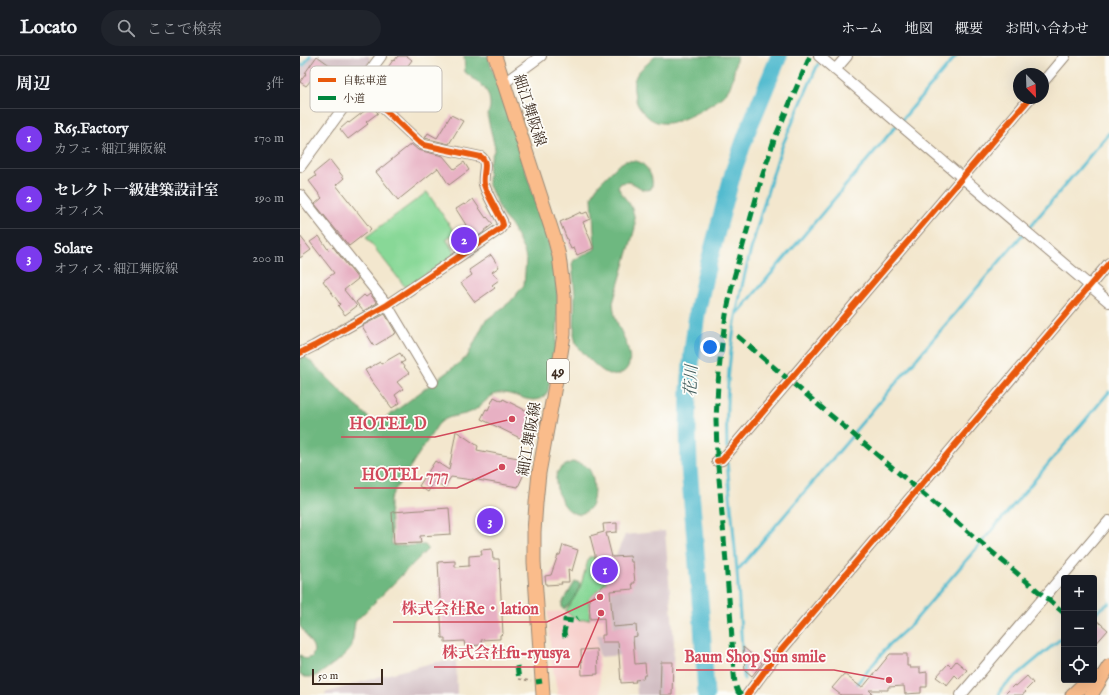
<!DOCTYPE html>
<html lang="ja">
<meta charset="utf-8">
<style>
:root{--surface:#171b24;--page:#20242c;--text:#f1f3f6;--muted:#9ea1a6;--line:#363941;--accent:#7c3aed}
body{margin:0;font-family:"IM FELL English","Noto Serif JP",serif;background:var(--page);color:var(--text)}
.controls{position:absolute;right:12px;bottom:12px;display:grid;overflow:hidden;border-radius:4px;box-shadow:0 4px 16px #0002}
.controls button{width:36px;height:36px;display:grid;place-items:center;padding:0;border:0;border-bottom:1px solid var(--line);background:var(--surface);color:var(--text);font:20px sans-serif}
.compass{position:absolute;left:713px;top:12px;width:36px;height:36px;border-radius:50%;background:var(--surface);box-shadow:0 4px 16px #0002;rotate:157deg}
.scale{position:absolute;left:12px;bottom:10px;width:71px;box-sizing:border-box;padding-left:4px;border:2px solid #3b2a1e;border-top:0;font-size:11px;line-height:14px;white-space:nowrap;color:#3b2a1e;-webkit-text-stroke:3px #fdfcf7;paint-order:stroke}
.you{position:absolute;left:410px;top:291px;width:14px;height:14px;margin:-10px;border:3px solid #fff;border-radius:50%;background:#1a73e8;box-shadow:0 0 0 6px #1a73e833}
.badge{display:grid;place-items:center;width:26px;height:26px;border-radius:50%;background:var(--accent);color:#fff;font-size:13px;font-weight:700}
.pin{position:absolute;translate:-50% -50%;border:2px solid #fff;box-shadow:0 1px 4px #0006}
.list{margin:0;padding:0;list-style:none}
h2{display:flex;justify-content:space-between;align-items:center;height:52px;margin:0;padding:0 16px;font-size:17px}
h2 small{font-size:13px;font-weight:400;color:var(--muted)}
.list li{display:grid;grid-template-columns:26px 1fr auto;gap:12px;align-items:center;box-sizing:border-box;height:60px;padding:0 16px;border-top:1px solid var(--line)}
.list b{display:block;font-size:15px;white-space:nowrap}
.list p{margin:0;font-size:13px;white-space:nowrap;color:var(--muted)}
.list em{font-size:13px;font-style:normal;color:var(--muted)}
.icon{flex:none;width:22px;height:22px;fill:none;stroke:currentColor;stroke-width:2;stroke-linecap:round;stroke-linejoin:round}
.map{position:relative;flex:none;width:809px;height:639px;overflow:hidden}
header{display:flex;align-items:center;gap:24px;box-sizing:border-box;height:56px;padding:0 20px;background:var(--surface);border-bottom:1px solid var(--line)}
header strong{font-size:19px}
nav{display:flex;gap:22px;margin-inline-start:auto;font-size:14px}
.search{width:280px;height:36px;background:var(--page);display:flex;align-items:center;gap:10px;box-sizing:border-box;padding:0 14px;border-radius:22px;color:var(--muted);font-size:15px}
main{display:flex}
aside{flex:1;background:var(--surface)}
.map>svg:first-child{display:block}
.built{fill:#f7d0cc}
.industrial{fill:#d2bec3}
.green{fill:#88d897;stroke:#62815a}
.forest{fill:#6eb880;stroke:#54714f}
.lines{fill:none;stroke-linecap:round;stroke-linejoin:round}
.stream{stroke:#52bbcf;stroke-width:3}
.river{stroke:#52bbcf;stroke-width:17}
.building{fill:#e7b0c3}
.minor-casing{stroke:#978876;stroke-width:12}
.major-casing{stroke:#978876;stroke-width:15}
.path{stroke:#978876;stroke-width:1.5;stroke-dasharray:3 3;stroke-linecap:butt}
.minor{stroke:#fff;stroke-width:10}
.major{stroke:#fabc8b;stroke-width:13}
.quiet{stroke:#00873e;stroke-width:5;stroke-dasharray:10 5;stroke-linecap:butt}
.cycleway-casing{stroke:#fdfcf7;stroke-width:8}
.cycleway{stroke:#e8590c;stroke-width:6}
.labels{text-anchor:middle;stroke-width:3.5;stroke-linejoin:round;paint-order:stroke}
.shield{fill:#fdfcf7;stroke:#75695f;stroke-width:1}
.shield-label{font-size:14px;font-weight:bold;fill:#3b2a1e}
.street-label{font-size:15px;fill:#3b2a1e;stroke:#fdfcf7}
.water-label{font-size:16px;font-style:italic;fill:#435d5c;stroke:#fdfcf7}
.key{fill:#fdfcf7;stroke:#c3bdb6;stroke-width:1}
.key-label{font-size:11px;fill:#3b2a1e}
.leader{fill:none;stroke:#d1495b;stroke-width:1.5}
.callout-dot{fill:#d1495b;stroke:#fdfcf7;stroke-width:1.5}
.callout-label{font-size:16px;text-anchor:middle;font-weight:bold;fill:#d1495b;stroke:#fdfcf7;stroke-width:3.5;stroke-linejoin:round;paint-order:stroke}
</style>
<header>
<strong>Locato</strong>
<div class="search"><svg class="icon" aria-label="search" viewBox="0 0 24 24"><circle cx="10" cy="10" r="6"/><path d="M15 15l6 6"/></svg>ここで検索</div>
<nav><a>ホーム</a><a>地図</a><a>概要</a><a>お問い合わせ</a></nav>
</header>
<main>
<aside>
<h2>周辺<small>3件</small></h2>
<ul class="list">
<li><span class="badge">1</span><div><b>R65.Factory</b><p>カフェ · 細江舞阪線</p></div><em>170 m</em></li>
<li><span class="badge">2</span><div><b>セレクト一級建築設計室</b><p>オフィス</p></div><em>190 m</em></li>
<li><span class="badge">3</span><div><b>Solare</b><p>オフィス · 細江舞阪線</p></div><em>200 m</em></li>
</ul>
</aside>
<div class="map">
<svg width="809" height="639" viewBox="0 0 809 639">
<rect width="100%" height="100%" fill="#fdfcf7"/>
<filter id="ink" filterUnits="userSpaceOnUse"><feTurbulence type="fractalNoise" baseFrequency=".025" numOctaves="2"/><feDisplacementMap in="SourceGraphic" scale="8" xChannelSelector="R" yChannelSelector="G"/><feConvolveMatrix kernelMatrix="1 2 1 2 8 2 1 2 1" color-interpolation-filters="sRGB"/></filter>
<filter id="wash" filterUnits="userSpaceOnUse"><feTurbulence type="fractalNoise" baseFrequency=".012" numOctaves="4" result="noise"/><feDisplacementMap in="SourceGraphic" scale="16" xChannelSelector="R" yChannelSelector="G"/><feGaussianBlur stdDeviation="0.9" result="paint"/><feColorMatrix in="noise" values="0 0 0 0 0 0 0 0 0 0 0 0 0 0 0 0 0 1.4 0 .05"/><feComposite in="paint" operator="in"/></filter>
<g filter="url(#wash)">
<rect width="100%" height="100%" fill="#f3e7ce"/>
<!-- built -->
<path class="built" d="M 308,500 L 314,578 L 297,579 L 301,639 L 258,639 L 251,602 L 248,556 L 266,555 L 280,532 L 289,501 Z"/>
<!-- industrial -->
<path class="industrial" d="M 11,0 L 68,0 L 70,2 L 71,5 L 39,49 L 0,18 L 0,11 L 5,10 Z
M 365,475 L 374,586 L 372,639 L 337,639 L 334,598 L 299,601 L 297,579 L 314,577 L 308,500 L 316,499 L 325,479 Z
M 156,605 L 157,639 L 26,639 L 25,637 L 81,620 L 136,606 Z"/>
<!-- green -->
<path class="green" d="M 127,136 L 155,177 L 146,183 L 156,198 L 106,232 L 66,181 Z
M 289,501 L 295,501 L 295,507 L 306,524 L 306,527 L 289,543 L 290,563 C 279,565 273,564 266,555 L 280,532 Z"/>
<!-- forest -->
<path class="forest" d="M 164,0 L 188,0 L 248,183 C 256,213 260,245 257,277 C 256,297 251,316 248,335 C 237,355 215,335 199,337 C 188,339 181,352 171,356 C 162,360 152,359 144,364 C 141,365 139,368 137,370 L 95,434 L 90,443 L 90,452 L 92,488 L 96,490 L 122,489 L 125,489 L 127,491 L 127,494 L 55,566 L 52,589 L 49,595 L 44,600 L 21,617 L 13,621 L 5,621 L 0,618 L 0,599 L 6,603 L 12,601 L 14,595 L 13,590 L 0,570 L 0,301 L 4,301 L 8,303 L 74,367 L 76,368 L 90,359 L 167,301 L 185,265 L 210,246 L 224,229 L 226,203 L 224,195 L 211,169 L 203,160 L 188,127 L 189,107 L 195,92 L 188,63 C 187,57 191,53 190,47 C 189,30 176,26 165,16 Z
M 355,0 L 437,0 C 434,11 434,23 429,33 C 422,43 410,49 400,55 C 382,64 360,76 344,57 C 340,53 337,49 336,44 C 334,36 332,28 336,20 C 340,12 350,7 355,0 Z
M 325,105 C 331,105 336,104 341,107 C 349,112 355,124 351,133 C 342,137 337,127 328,126 C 326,126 323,127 321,127 L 318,131 C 321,138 325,142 329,147 C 334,155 335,163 335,172 L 313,247 C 314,254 314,259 317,266 C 322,280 341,308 320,318 C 306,325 287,300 278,291 L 276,287 L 274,279 L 275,238 L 272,208 L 274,204 L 295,193 L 292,141 L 295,134 L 300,127 L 317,110 Z
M 272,406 C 277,407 282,407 287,411 C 295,417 296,443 290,452 C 288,455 283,457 280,458 C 264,460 252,429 257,417 C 260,411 266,409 272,406 Z
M 275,526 L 278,526 L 280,527 C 280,534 270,550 264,553 L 262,551 L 262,547 Z"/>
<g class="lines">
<!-- stream -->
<path class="stream" d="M 0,9 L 4,9 L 10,0
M 601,65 L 656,0
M 728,173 L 809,77
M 438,257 L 596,70
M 554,376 L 723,178
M 427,392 C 426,360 427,327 431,295 C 438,232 458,166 477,105 L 483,88 L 518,8
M 427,405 L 437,515 L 444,623
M 683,485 L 809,336
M 437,515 L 552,380
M 794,558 L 809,547
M 555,630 L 590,588 L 611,569 L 680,488
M 699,639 L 701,633 L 704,630 L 764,580"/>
<!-- river -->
<path class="river" d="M 406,639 L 402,569 L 389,411 L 388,373 L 389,334 L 392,296 L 397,258 L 405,220 L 434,113 L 448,74 L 479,0"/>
</g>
<g id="blocks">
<!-- building -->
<path class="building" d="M 17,0 L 42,18 L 30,35 L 12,23 L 6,30 L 0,26 L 6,18 L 5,17 Z
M 98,0 L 107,0 L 112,4 L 98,23 L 112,33 L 96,55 L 82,42 L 83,40 L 69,29 L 76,19 L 81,22 L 93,4 L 94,5 Z
M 71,50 L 78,57 L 66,66 L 68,68 L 48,83 L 40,73 L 48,66 L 49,67 Z
M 151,59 L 163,65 L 149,88 L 125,82 L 128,77 L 137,82 Z
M 111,88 L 118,94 L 143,100 L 154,113 L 164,106 L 169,114 L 149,129 L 138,112 L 98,144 L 76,116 Z
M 30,104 L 44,122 L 36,129 L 71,173 L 49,190 L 15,148 L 22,142 L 9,125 L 16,120 L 14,117 Z
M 173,143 L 186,162 L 187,161 L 193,168 L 184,175 L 184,176 L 159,193 L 153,184 L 165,176 L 162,172 L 166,169 L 156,153 L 164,148 L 165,149 Z
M 281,156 L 282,158 L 287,156 L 290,163 L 283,166 L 294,192 L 277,199 L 274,192 L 271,193 L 260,166 Z
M 0,180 L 11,194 L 0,202 Z
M 19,180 L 29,195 L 33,191 L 58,223 L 44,234 L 57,250 L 45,259 L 38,250 L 40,248 L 23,225 L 34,217 L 10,186 Z
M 191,199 L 199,211 L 192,216 L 199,224 L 192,229 L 195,232 L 175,246 L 161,227 L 172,219 L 169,214 Z
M 70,238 L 77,247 L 63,255 L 56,246 L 64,239 L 66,241 Z
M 85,258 L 96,277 L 74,290 L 62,270 Z
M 100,297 L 105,305 L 101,307 L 109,317 L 97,326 L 103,333 L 95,339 L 100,347 L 92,352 L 71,324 L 65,314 L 80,306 L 81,308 Z
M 194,341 L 202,345 L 203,343 L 241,362 L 240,368 L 235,378 L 229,375 L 224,384 L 181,363 L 186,353 L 188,354 Z
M 156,375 L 178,390 L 177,394 L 223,403 L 224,414 L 223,420 L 218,431 L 172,423 L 172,424 L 151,421 L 144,432 L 134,426 L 128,436 L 119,430 L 135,405 L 149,414 Z
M 149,452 L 151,478 L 120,480 L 121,487 L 94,488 L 92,456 Z
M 182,459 L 198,459 L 198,471 L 181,471 Z
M 317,467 L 317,476 L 306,477 L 312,501 L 330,500 L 331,506 L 333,506 L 335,527 L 332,527 L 333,533 L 310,535 L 313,571 L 336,569 L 337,580 L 333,581 L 335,608 L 345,607 L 346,619 L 344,619 L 343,623 L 335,624 L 336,626 L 321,627 L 318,586 L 302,586 L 302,579 L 305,579 L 304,562 L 290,563 L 289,543 L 307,526 L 295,507 L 295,499 L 290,480 L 304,476 L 303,468 Z
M 263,489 L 278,494 L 272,515 L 268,513 L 269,526 L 261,526 L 262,528 L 246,529 L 245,520 L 251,519 L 258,499 L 260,499 Z
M 192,493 L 193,503 L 199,503 L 203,578 L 200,579 L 200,583 L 181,584 L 182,589 L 165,590 L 164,585 L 145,586 L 145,582 L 142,582 L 138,506 L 155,505 L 155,511 L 169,510 L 169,500 L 182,499 L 181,494 Z
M 794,562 L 808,574 L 794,590 Z
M 443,591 L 462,607 L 452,620 L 445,614 Z
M 297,593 L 298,618 L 282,619 L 281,594 Z
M 590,598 L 607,598 L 607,610 L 610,610 L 610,612 L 620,612 L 620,617 L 627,616 L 627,631 L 621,631 L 621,637 L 605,638 L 604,630 L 588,631 L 588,634 L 569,634 L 574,639 L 541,639 L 532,632 L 544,618 L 561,631 L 563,630 L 564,630 Z
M 656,605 L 667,614 L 659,623 L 655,619 L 647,629 L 636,621 L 648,608 L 651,611 Z
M 361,606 L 373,606 L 372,639 L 360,639 Z
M 727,620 L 733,627 L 725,635 L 726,636 L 722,639 L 704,639 L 714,629 L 716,630 Z"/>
</g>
</g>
<g filter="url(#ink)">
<use href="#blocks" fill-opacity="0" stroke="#978876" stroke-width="1"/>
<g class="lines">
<defs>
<path id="minor" d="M 519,0 L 809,246
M 535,14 L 547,0
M 743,26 L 765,0
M 204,27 L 241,0
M 0,111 L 81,0
M 0,139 L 87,249 L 133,326
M 0,297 L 14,290 L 87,249 L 200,173 L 203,169 L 202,165 C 197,155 186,137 184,128 C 182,118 189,107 181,101 L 124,89 L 118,85 L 64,34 L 58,31
M 417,405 L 422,404 L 730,42
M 447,639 L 473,604 L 809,207
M 661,639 L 809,465"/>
<path id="major" d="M 195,0 L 254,181 L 259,200 L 264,239 L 264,278 L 261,297 L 239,417 L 236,447 L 234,476 L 234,506 L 243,639
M 772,639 L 788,624
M 791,639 L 809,610"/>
</defs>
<!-- minor casing -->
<use href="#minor" class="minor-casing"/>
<!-- major casing -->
<use href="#major" class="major-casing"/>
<!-- path -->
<path class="path" d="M 219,623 L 231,625"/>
<!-- minor -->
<use href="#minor" class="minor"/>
<!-- major -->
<use href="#major" class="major"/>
<!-- quiet -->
<path class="quiet" d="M 437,280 L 764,557
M 265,581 L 264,576 L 265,572 L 265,564 L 273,565 L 278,562
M 217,610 L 219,623
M 236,626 L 242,625
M 441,639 L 438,636 L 435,628 L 434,618 L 431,567 L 417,398 L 416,363 L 418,328 L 421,294 L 426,259 L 433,225 L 462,121 L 474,84 L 510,0"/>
<defs>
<path id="cycleway" d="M 0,297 L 14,290 L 87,249 L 200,173 L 203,169 L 202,165 C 197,155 186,137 184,128 C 182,118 189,107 181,101 L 124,89 L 118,85 L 64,34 L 58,31
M 417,405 L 422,404 L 730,42
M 447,639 L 473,604 L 809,207"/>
</defs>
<!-- cycleway casing -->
<use href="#cycleway" class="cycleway-casing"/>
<!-- cycleway -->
<use href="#cycleway" class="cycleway"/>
</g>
</g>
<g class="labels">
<!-- shield labels -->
<rect class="shield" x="247" y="303" width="22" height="24" rx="3"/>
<g class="shield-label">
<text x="258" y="320">49</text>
</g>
<!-- street labels -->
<g class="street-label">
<text transform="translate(230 54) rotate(72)" y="5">細江舞阪線</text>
<text transform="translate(229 383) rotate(-80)" y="5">細江舞阪線</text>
</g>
<!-- water labels -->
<g class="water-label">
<text transform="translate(390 325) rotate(-87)" y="6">花川</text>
</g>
</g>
<!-- legend -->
<rect x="10" y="10" width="132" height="46" rx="6" class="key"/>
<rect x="18" y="22" width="18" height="4" fill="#e8590c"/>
<rect x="18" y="40" width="18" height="4" fill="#00873e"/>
<g class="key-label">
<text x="43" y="28">自転車道</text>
<text x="43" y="46">小道</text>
</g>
<!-- callouts -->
<path class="leader" d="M212 363L135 381H41M202 411L157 432H54M300 541L247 566H93M301 557L278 611H134M589 624L534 614H376"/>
<g class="callout-dot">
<circle cx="212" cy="363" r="4"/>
<circle cx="202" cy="411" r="4"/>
<circle cx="300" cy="541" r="4"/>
<circle cx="301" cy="557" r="4"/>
<circle cx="589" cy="624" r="4"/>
</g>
<g class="callout-label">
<text x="88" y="373">HOTEL D</text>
<text x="105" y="424">HOTEL 777</text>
<text x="170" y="558">株式会社Re・lation</text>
<text x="206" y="602">株式会社fu-ryusya</text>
<text x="455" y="606">Baum Shop Sun smile</text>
</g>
</svg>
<div class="controls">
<button>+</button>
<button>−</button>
<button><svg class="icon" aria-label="locate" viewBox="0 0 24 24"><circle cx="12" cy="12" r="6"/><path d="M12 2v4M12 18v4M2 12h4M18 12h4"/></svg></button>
</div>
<svg class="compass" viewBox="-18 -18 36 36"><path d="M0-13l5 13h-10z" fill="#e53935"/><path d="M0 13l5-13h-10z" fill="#9ea1a6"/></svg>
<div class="scale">50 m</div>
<div class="you"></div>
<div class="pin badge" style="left:305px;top:514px">1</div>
<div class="pin badge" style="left:164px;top:184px">2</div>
<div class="pin badge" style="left:190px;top:465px">3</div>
</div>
</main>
